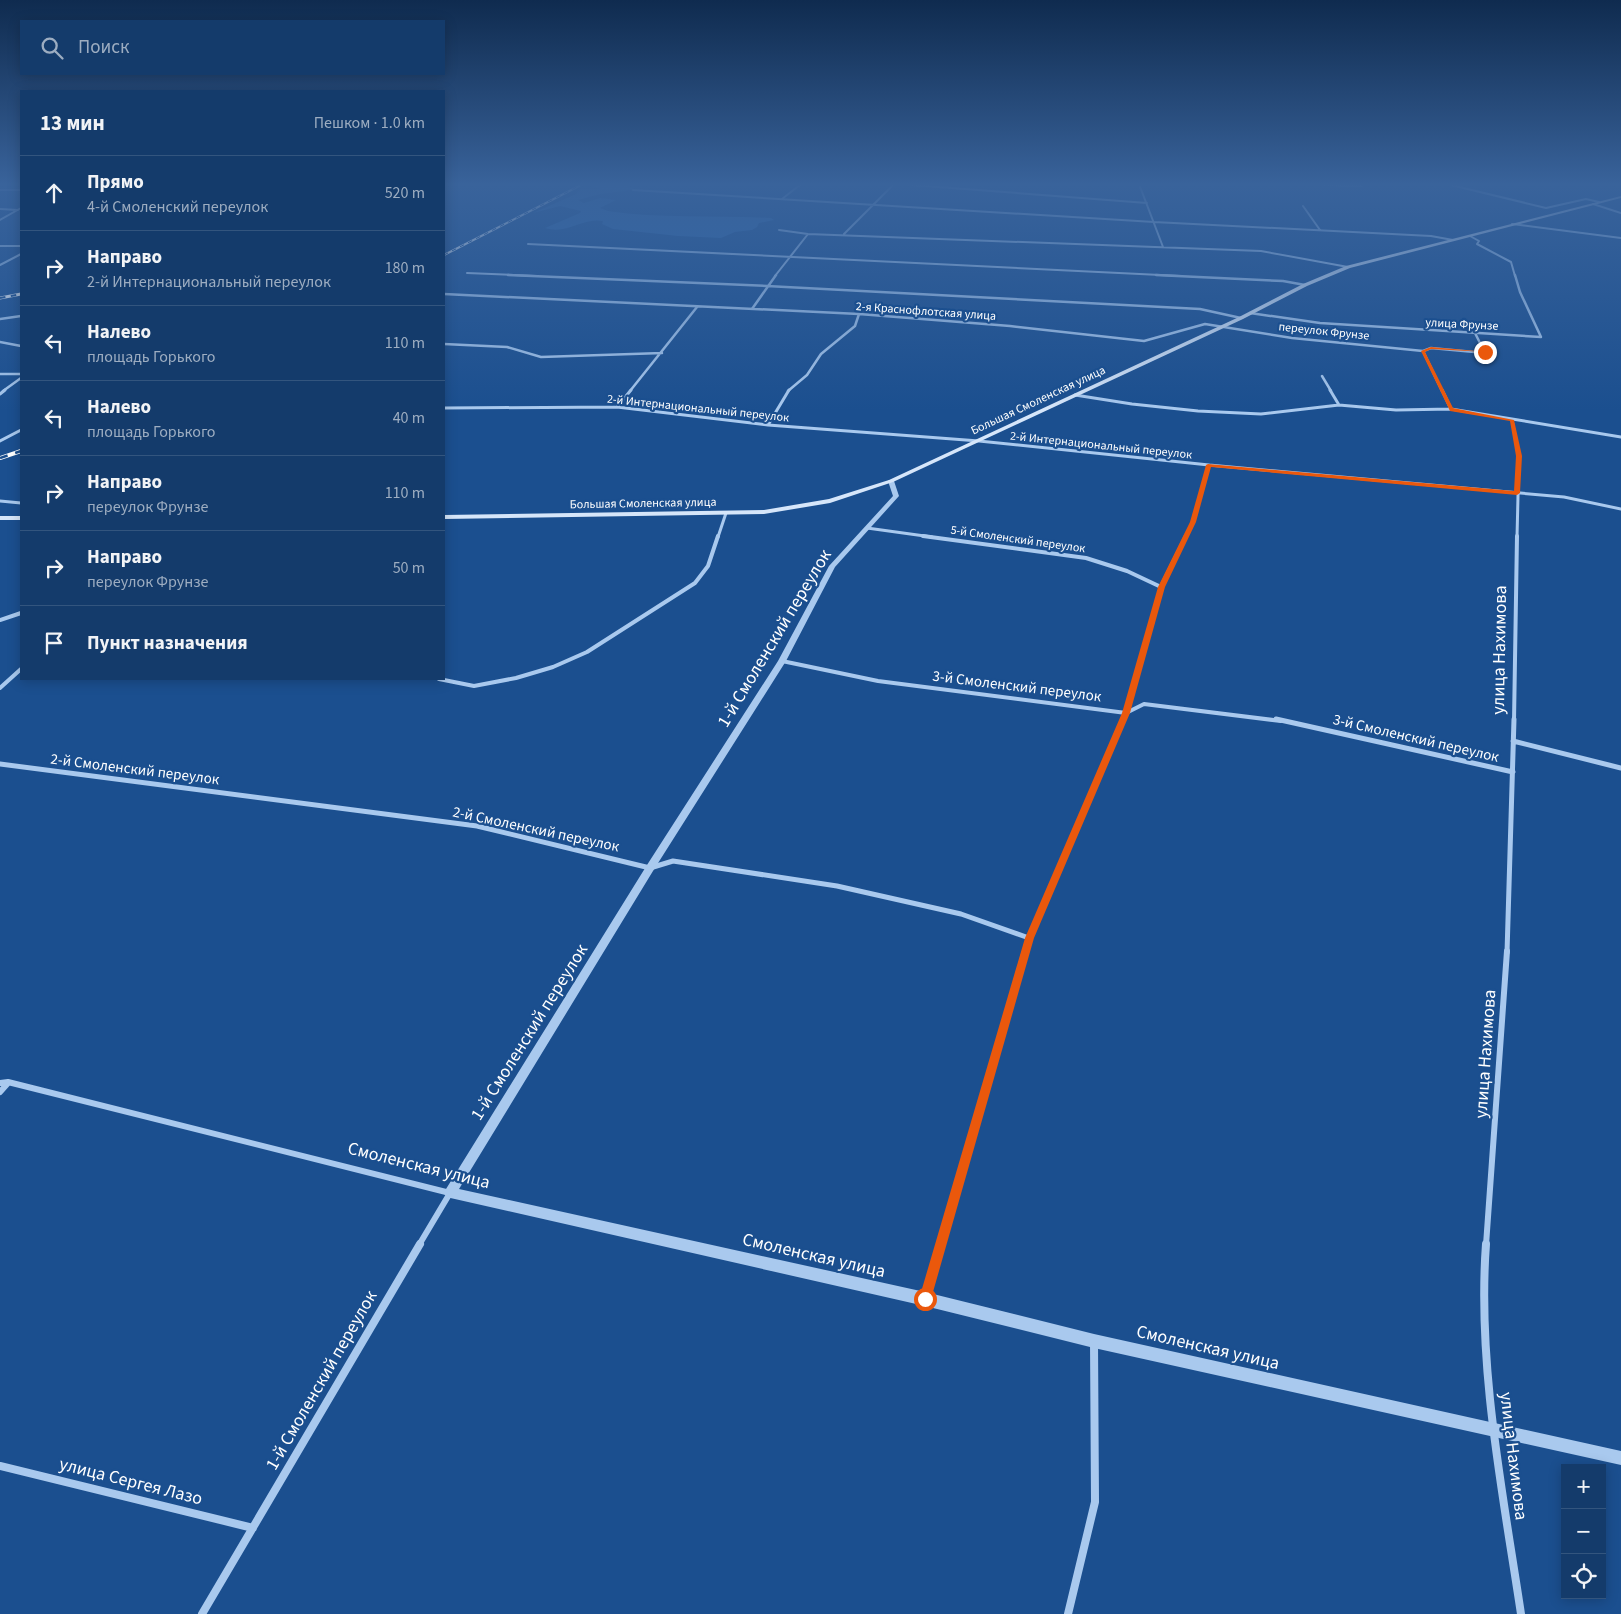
<!DOCTYPE html>
<html lang="ru">
<meta charset="utf-8">
<style>
:root{--surface:#143b6b;--page:#214673;--text:#f1f3f6;--muted:#9dadc1;--line:#33557e}
body{margin:0;font-family:"Source Sans 3",sans-serif;background:var(--page);color:var(--text)}
.controls{position:absolute;right:15px;bottom:15px;display:grid;overflow:hidden;border-radius:0px;box-shadow:0 2px 12px #0003}
.controls button{width:45px;height:45px;display:grid;place-items:center;padding:0;border:0;border-bottom:1px solid var(--line);background:var(--surface);color:var(--text);font:25px sans-serif}
.stop{position:absolute;width:15px;height:15px;margin:-11px;border:4px solid #ea580c;border-radius:50%;background:#fff}
.stop.end{background:#ea580c;border-color:#fff;box-shadow:0 1px 5px #0008}
.list{margin:0;padding:0;list-style:none}
h2{display:flex;justify-content:space-between;align-items:center;height:65px;margin:0;padding:0 20px;font-size:21px}
h2 small{font-size:16px;font-weight:400;color:var(--muted)}
.list li{display:grid;grid-template-columns:32px 1fr auto;gap:15px;align-items:center;box-sizing:border-box;height:75px;padding:0 20px;border-top:1px solid var(--line)}
.list b{display:block;font-size:19px;white-space:nowrap}
.list p{margin:0;font-size:16px;white-space:nowrap;color:var(--muted)}
.list em{font-size:16px;font-style:normal;color:var(--muted)}
.icon{flex:none;width:28px;height:28px;fill:none;stroke:currentColor;stroke-width:2;stroke-linecap:round;stroke-linejoin:round}
.map{position:relative;flex:none;width:1621px;height:1614px;overflow:hidden}
.search{position:absolute;background:var(--surface);box-shadow:0 2px 12px #0003;left:20px;top:20px;width:425px;height:55px;display:flex;align-items:center;gap:12px;box-sizing:border-box;padding:0 18px;border-radius:0px;color:var(--muted);font-size:19px}
.panel{position:absolute;background:var(--surface);box-shadow:0 2px 12px #0003;left:20px;top:90px;width:425px;height:590px;border-radius:0px}
.map>svg:first-child{display:block}
.green{fill:#2e69ad}
.lines{fill:none;stroke-linecap:round;stroke-linejoin:round}
.minor-far6{stroke:#a9c9ee;stroke-width:2}
.minor-far5{stroke:#a9c9ee;stroke-width:2.5}
.minor-far4{stroke:#a9c9ee;stroke-width:3}
.minor-far3{stroke:#a9c9ee;stroke-width:4}
.minor-far2{stroke:#a9c9ee;stroke-width:5}
.minor-far1{stroke:#a9c9ee;stroke-width:6}
.minor{stroke:#a9c9ee;stroke-width:8}
.tertiary{fill:#a9c9ee;fill-rule:evenodd}
.secondary{fill:#d6e6fa;fill-rule:evenodd}
.rail-far2-casing{stroke:#fff;stroke-width:2}
.rail-far1-casing{stroke:#fff;stroke-width:3}
.rail-casing{stroke:#fff;stroke-width:4}
.rail-far2{stroke:#1b4f8f;stroke-width:1;stroke-dasharray:4.5;stroke-linecap:butt}
.rail-far1{stroke:#1b4f8f;stroke-width:2;stroke-dasharray:5.5;stroke-linecap:butt}
.rail{stroke:#1b4f8f;stroke-width:2.5;stroke-dasharray:8;stroke-linecap:butt}
.route{fill:#ea580c}
.labels{text-anchor:middle;stroke-width:4.5;stroke-linejoin:round;paint-order:stroke}
.far-street-label{font-size:12px;fill:#fff;stroke:#1b4f8f}
.street-label{font-size:15px;fill:#fff;stroke:#1b4f8f}
.near-street-label{font-size:18px;fill:#fff;stroke:#1b4f8f}
</style>
<div class="map">
<svg width="1621" height="1614" viewBox="0 0 1621 1614">
<rect width="100%" height="100%" fill="#1b4f8f"/>
<!-- green -->
<path class="green" d="M 595,184 L 624,185 L 633,188 L 632,190 L 600,194 L 578,200 L 584,203 L 600,198 L 616,200 L 600,208 L 608,211 C 662,219 717,215 771,218 L 774,220 L 759,223 L 757,227 L 752,230 L 735,232 L 721,238 L 678,236 L 613,229 L 602,224 L 603,221 C 582,217 568,235 545,228 L 580,213 L 581,211 L 560,206 L 533,213 L 576,194 L 580,189 L 601,189 L 593,186 Z"/>
<g class="lines">
<!-- minor-far6 -->
<path class="minor-far6" d="M 899,184 L 1147,203
M 1139,184 L 1163,247
M 1301,184 L 1362,186
M 1447,184 L 1546,208 L 1586,199 L 1599,202
M 0,190 L 21,190
M 633,190 L 1154,222 L 1431,236 L 1453,240
M 782,199 L 801,184
M 1593,204 L 1621,213
M 1303,206 L 1320,230
M 0,209 L 18,210
M 0,220 L 21,208
M 1512,224 L 1621,238
M 779,230 L 808,234 L 1261,251 L 1348,267
M 844,234 L 894,184
M 1470,236 L 1479,241 L 1477,244 L 1511,262 L 1515,276
M 528,244 L 1181,276
M 0,246 L 21,246
M 0,265 L 21,254
M 467,273 L 536,276
M 775,276 L 808,234"/>
<!-- minor-far5 -->
<path class="minor-far5" d="M 508,275 L 767,286 L 1200,309 L 1241,318
M 1156,275 L 1283,281 L 1305,285
M 444,294 L 859,314 L 1010,326 L 1144,341 L 1205,324 L 1292,338 L 1423,351 L 1431,348 L 1485,353 L 1475,333
M 752,309 L 776,275
M 1250,313 L 1320,323 L 1541,337 L 1520,292 L 1515,275
M 0,319 L 21,316
M 0,342 L 21,346
M 444,344 L 507,347 L 541,357 L 662,353
M 1423,351 L 1442,391
M 0,374 L 21,374
M 1322,376 L 1331,391
M 3,391 L 21,378
M 630,391 L 697,307
M 788,391 L 807,375 L 821,354 L 855,326 L 859,314"/>
<!-- minor-far4 -->
<path class="minor-far4" d="M 1330,390 L 1339,405
M 1442,390 L 1451,409
M 0,394 L 5,390
M 1075,395 L 1132,404 L 1198,411 L 1261,414 L 1339,405 L 1396,410 L 1451,409 L 1621,437
M 617,407 L 631,390
M 444,408 L 617,407 L 768,425 L 979,441 L 1209,465 L 1564,497 L 1621,509
M 1512,420 L 1519,456 L 1517,537
M 768,425 L 789,390
M 0,441 L 21,430
M 0,501 L 21,503
M 867,528 L 932,537
M 718,537 L 726,513
M 1186,537 L 1193,522 L 1209,465"/>
<!-- minor-far3 -->
<path class="minor-far3" d="M 923,536 L 1086,558 L 1127,571 L 1161,587
M 0,620 L 21,613
M 782,661 L 878,681 L 1126,713 L 1144,704 L 1281,721
M 439,679 L 474,686 L 516,678 L 553,667 L 587,652 L 695,583 L 708,566 L 718,536
M 0,688 L 21,669
M 1123,721 L 1161,587 L 1186,536
M 1514,721 L 1517,536"/>
<!-- minor-far2 -->
<path class="minor-far2" d="M 1276,719 L 1513,772
M 1513,741 L 1621,768
M 0,764 L 477,826 L 650,868 L 673,861 L 837,886 L 961,914 L 1029,938
M 1025,953 L 1029,938 L 1123,719
M 1507,953 L 1514,719"/>
<!-- minor-far1 -->
<path class="minor-far1" d="M 0,1083 L 8,1082 L 450,1193 L 419,1245
M 0,1092 L 8,1083
M 940,1245 L 1025,951
M 1486,1245 L 1507,951"/>
<!-- minor -->
<path class="minor" d="M 1486,1244 C 1477,1365 1503,1494 1521,1614
M 925,1299 L 941,1244
M 0,1466 L 253,1528
M 202,1614 L 420,1244
M 1068,1614 L 1095,1502 L 1094,1341"/>
<!-- tertiary -->
<path class="tertiary" d="M 889,480 L 894,481 L 899,496 L 835,567 L 786,661 L 653,871 L 459,1189 L 925,1292 L 1094,1334 L 1621,1451 L 1621,1465 L 1094,1348 L 925,1306 L 446,1197 L 444,1193 L 446,1189 L 647,865 L 778,661 L 829,566 L 893,496 L 888,481 Z"/>
<!-- secondary -->
<path class="secondary" d="M 1621,196 L 1621,198 L 1350,268 L 1307,286 L 1243,319 L 893,482 L 830,503 L 764,514 L 444,519 L 444,515 L 764,510 L 829,499 L 889,480 L 1239,317 L 1303,284 L 1346,266 Z
M 0,516 L 21,516 L 21,520 L 0,520 Z"/>
<defs>
<path id="rail-far2" d="M 444,255 L 583,184"/>
<path id="rail-far1" d="M 0,298 L 21,294"/>
<path id="rail" d="M 0,458 L 21,451"/>
</defs>
<!-- rail-far2 casing -->
<use href="#rail-far2" class="rail-far2-casing"/>
<!-- rail-far1 casing -->
<use href="#rail-far1" class="rail-far1-casing"/>
<!-- rail casing -->
<use href="#rail" class="rail-casing"/>
<!-- rail-far2 -->
<use href="#rail-far2" class="rail-far2"/>
<!-- rail-far1 -->
<use href="#rail-far1" class="rail-far1"/>
<!-- rail -->
<use href="#rail" class="rail"/>
</g>
<!-- sky -->
<linearGradient id="sky" x2="0" y2="1"><stop stop-color="#0f2b4f"/><stop offset="0.45" stop-color="#39639b"/><stop offset="1" stop-color="#39639b" stop-opacity="0"/></linearGradient>
<rect width="1621" height="410" fill="url(#sky)"/>
<!-- route -->
<path class="route" d="M 1431,347 L 1487,352 L 1431,349 L 1425,352 L 1453,408 L 1514,420 L 1522,456 L 1520,493 L 1517,495 L 1211,467 L 1196,522 L 1165,587 L 1130,713 L 1034,938 L 931,1299 L 929,1303 L 925,1305 L 920,1303 L 919,1299 L 1025,938 L 1122,713 L 1158,587 L 1190,522 L 1206,465 L 1208,464 L 1514,491 L 1516,456 L 1510,421 L 1450,411 L 1421,351 Z"/>
<g class="labels">
<!-- far-street labels -->
<g class="far-street-label">
<text transform="translate(926 311) rotate(4)" y="4">2-я Краснофлотская улица</text>
<text transform="translate(1462 324) rotate(3)" y="4">улица Фрунзе</text>
<text transform="translate(1324 331) rotate(6)" y="4">переулок Фрунзе</text>
<text transform="translate(1038 400) rotate(-25)" y="4">Большая Смоленская улица</text>
<text transform="translate(698 408) rotate(6)" y="4">2-й Интернациональный переулок</text>
<text transform="translate(1101 445) rotate(6)" y="4">2-й Интернациональный переулок</text>
<text transform="translate(643 503) rotate(-1)" y="4">Большая Смоленская улица</text>
<text transform="translate(1018 539) rotate(8)" y="4">5-й Смоленский переулок</text>
</g>
<!-- street labels -->
<g class="street-label">
<text transform="translate(1017 686) rotate(7)" y="5">3-й Смоленский переулок</text>
<text transform="translate(1416 738) rotate(13)" y="5">3-й Смоленский переулок</text>
<text transform="translate(135 769) rotate(7)" y="5">2-й Смоленский переулок</text>
<text transform="translate(536 829) rotate(12)" y="5">2-й Смоленский переулок</text>
</g>
<!-- near-street labels -->
<g class="near-street-label">
<text transform="translate(774 638) rotate(-59)" y="6">1-й Смоленский переулок</text>
<text transform="translate(1499 650) rotate(-89)" y="6">улица Нахимова</text>
<text transform="translate(529 1032) rotate(-58)" y="6">1-й Смоленский переулок</text>
<text transform="translate(1485 1054) rotate(-86)" y="6">улица Нахимова</text>
<text transform="translate(419 1165) rotate(14)" y="6">Смоленская улица</text>
<text transform="translate(814 1255) rotate(13)" y="6">Смоленская улица</text>
<text transform="translate(1208 1347) rotate(13)" y="6">Смоленская улица</text>
<text transform="translate(321 1380) rotate(-60)" y="6">1-й Смоленский переулок</text>
<text transform="translate(1514 1456) rotate(83)" y="6">улица Нахимова</text>
<text transform="translate(131 1481) rotate(14)" y="6">улица Сергея Лазо</text>
</g>
</g>
</svg>
<div class="controls">
<button>+</button>
<button>−</button>
<button><svg class="icon" aria-label="locate" viewBox="0 0 24 24"><circle cx="12" cy="12" r="6"/><path d="M12 2v4M12 18v4M2 12h4M18 12h4"/></svg></button>
</div>
<div class="stop" style="left:925px;top:1299px"></div>
<div class="stop end" style="left:1485px;top:352px"></div>
<div class="search"><svg class="icon" aria-label="search" viewBox="0 0 24 24"><circle cx="10" cy="10" r="6"/><path d="M15 15l6 6"/></svg>Поиск</div>
<section class="panel">
<h2>13 мин<small>Пешком · 1.0 km</small></h2>
<ul class="list">
<li><svg class="icon" aria-label="ahead" viewBox="0 0 24 24"><path d="M12 20V5M6 11l6-6 6 6"/></svg><div><b>Прямо</b><p>4-й Смоленский переулок</p></div><em>520 m</em></li>
<li><svg class="icon" aria-label="right" viewBox="0 0 24 24"><path d="M7 20v-9h11M14 6l5 5-5 5"/></svg><div><b>Направо</b><p>2-й Интернациональный переулок</p></div><em>180 m</em></li>
<li><svg class="icon" aria-label="left" viewBox="0 0 24 24"><path d="M17 20v-9H6M10 6l-5 5 5 5"/></svg><div><b>Налево</b><p>площадь Горького</p></div><em>110 m</em></li>
<li><svg class="icon" aria-label="left" viewBox="0 0 24 24"><path d="M17 20v-9H6M10 6l-5 5 5 5"/></svg><div><b>Налево</b><p>площадь Горького</p></div><em>40 m</em></li>
<li><svg class="icon" aria-label="right" viewBox="0 0 24 24"><path d="M7 20v-9h11M14 6l5 5-5 5"/></svg><div><b>Направо</b><p>переулок Фрунзе</p></div><em>110 m</em></li>
<li><svg class="icon" aria-label="right" viewBox="0 0 24 24"><path d="M7 20v-9h11M14 6l5 5-5 5"/></svg><div><b>Направо</b><p>переулок Фрунзе</p></div><em>50 m</em></li>
<li><svg class="icon" aria-label="arrive" viewBox="0 0 24 24"><path d="M6 21V4h12l-3 4 3 4H6"/></svg><div><b>Пункт назначения</b></div></li>
</ul>
</section>
</div>
